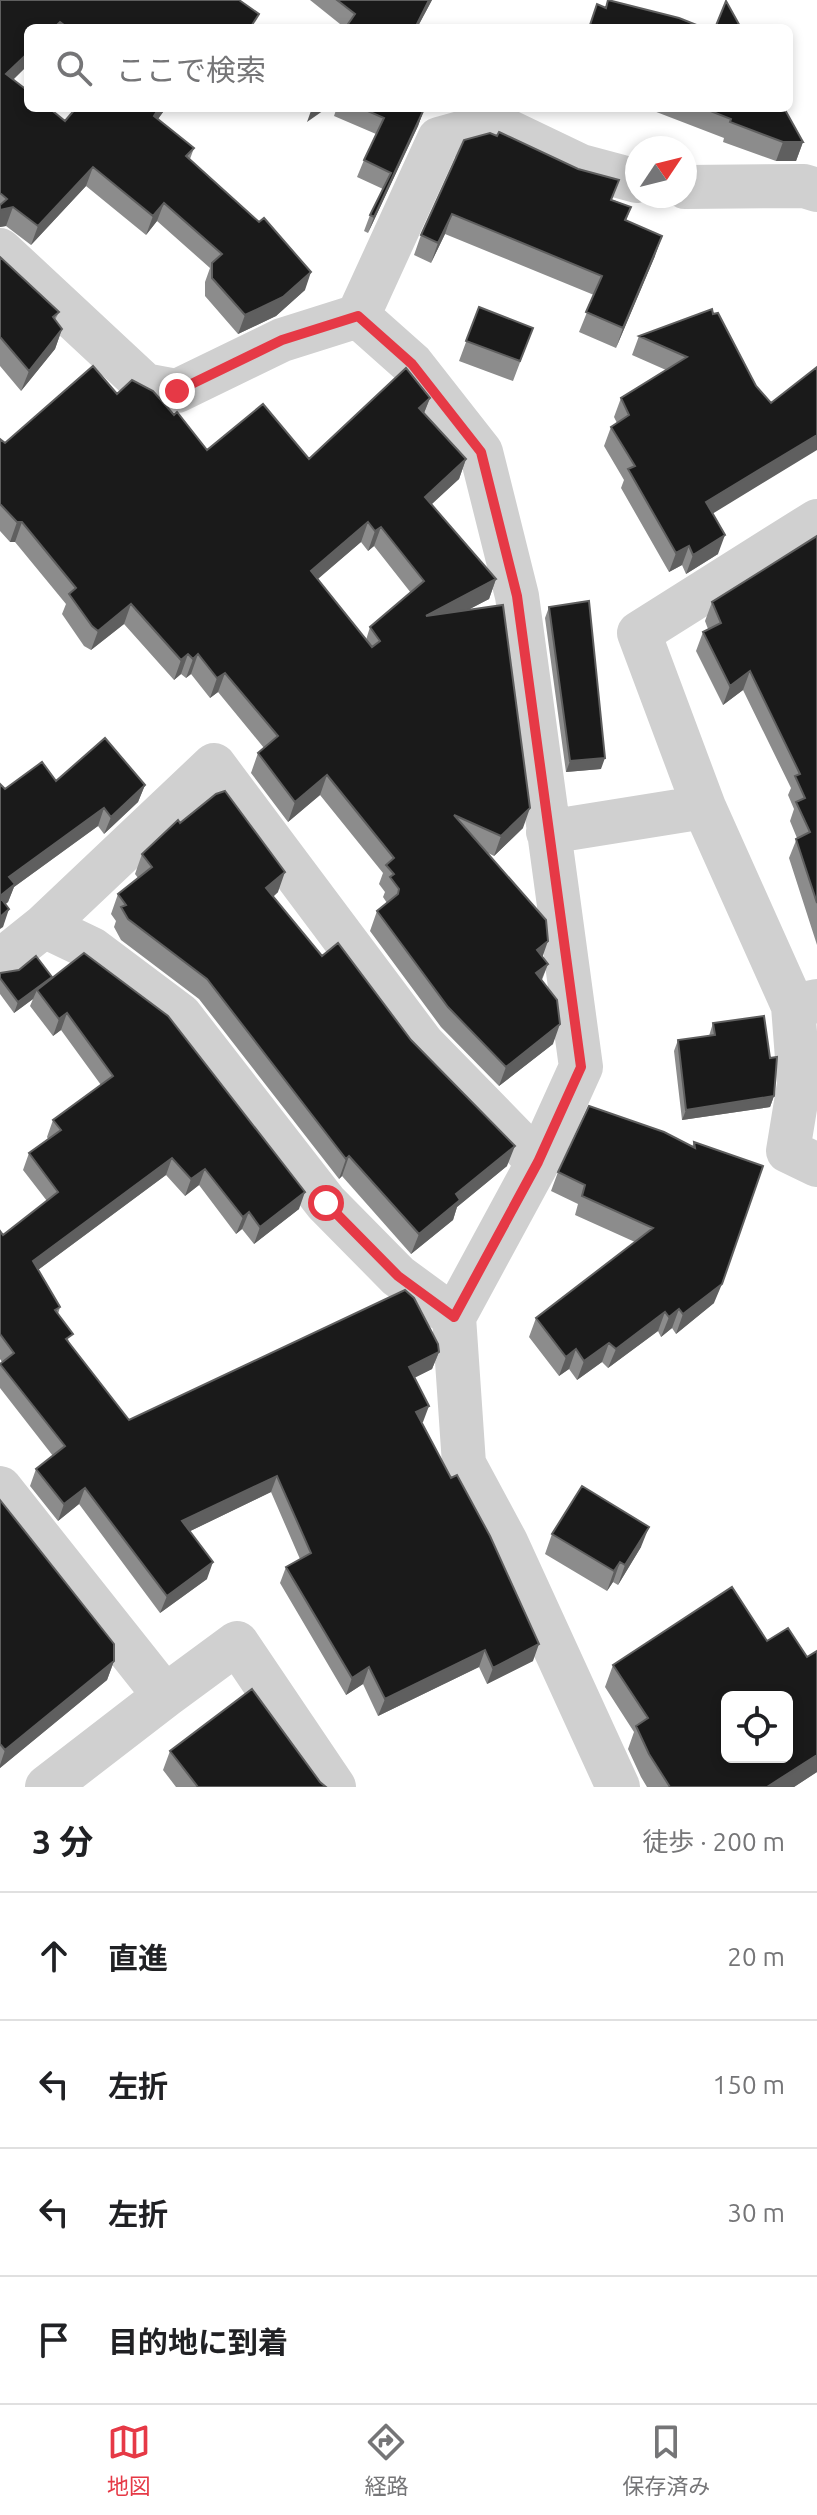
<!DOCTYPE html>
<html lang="ja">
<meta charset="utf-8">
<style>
:root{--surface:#fff;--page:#f6f6f6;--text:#202124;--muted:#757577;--line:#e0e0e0;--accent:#e63946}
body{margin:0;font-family:Ubuntu,"Noto Sans JP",sans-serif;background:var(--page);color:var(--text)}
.controls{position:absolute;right:24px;bottom:24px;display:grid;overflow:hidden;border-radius:12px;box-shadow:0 4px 12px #0003}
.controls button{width:72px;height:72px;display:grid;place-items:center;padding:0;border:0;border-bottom:2px solid var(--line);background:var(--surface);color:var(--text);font:40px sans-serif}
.compass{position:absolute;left:625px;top:136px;width:72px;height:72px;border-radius:50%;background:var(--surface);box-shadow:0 4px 12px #0003;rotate:55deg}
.stop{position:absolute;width:24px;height:24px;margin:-18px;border:6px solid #e63946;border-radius:50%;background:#fff}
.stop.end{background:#e63946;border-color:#fff;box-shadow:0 2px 8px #0008}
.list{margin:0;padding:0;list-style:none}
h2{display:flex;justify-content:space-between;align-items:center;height:104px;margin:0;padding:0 32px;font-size:34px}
h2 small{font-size:26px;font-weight:400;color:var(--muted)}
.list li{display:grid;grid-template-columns:52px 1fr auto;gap:24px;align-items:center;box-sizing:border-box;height:128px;padding:0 32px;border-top:2px solid var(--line)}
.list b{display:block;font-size:30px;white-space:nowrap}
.list em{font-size:26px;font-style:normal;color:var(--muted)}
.icon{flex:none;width:44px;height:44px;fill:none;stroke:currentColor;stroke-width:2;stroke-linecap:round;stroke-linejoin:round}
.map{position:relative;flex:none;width:817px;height:1787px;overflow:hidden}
.search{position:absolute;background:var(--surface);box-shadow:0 4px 12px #0003;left:24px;right:24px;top:24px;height:88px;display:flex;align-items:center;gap:20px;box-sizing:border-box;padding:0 28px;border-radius:12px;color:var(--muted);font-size:30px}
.sheet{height:616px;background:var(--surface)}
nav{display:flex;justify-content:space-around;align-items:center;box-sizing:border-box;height:112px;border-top:2px solid var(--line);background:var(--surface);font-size:22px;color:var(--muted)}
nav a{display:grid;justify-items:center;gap:4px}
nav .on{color:var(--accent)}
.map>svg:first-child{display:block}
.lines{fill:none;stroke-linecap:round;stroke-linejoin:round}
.minor{stroke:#d0d0d0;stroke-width:44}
.wall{fill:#8c8c8c;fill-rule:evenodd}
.shaded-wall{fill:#5f5f5f}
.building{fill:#1a1a1a;stroke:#5f5f5f;stroke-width:2;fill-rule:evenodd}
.route{stroke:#e63946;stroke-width:10}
</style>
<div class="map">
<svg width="817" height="1787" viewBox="0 0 817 1787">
<rect width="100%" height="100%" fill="#fff"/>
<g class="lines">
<!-- minor -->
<path class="minor" d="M 685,187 L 804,186 L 817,190
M 0,250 L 145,385 L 177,391 L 282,340 L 358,316 L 439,139 L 493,124 L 581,166 L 637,181
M 358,316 L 412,364 L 481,452 L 517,596 L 581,1067 L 538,1162 L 454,1317 L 464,1464 L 506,1542 L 618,1787
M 817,521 L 639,633 L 704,807 L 793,1006 L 817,1001
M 548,832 L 704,807
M 44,926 L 92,949 L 180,1015 L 326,1203 L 398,1276 L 454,1317
M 0,961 L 44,926 L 214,765 L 422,1043 L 538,1162
M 793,1006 L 799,1084 L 788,1151 L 817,1165
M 0,1488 L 165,1696 L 47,1787
M 165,1696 L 237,1643 L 334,1787"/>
</g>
<!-- wall -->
<path class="wall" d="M 0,0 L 253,28 L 28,28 L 28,65 L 13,80 L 65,121 L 76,108 L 166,108 L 158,119 L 194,148 L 190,159 L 305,290 L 276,316 L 238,334 L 205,296 L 205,282 L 210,268 L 157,221 L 146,235 L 86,186 L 31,245 L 6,226 L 0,227 Z
M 310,0 L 432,0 L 417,28 L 345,28 Z
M 332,108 L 421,108 L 424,109 L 418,126 L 368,233 L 364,231 L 370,215 L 383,189 L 357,177 L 364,160 L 376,134 L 334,116 L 336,110 Z
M 646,108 L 784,108 L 803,142 L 796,161 L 776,161 L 723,142 L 724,138 Z
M 464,140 L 631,207 L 626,221 L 655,256 L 616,348 L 579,332 L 594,295 L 445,234 L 431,263 L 414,255 L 421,235 Z
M 0,257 L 59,312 L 55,320 L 62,329 L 55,349 L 21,391 L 0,366 Z
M 479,307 L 533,328 L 513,381 L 459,361 Z
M 712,309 L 712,513 L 718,554 L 686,574 L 682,565 L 669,572 L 621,488 L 624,480 L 604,446 L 611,427 L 617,423 L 614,417 L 621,398 L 666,370 L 632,355 L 639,336 Z
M 117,394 L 207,450 L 309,459 L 430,398 L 424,413 L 466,459 L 459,479 L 431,504 L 496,579 L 489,599 L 467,610 L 523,828 L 494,856 L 486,852 L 543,957 L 548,964 L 542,980 L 553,1044 L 499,1086 L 441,1027 L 370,931 L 377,911 L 387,903 L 383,897 L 385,892 L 379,884 L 383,873 L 320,795 L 288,822 L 251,773 L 258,753 L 264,748 L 218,692 L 210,698 L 191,674 L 186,678 L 181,674 L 174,680 L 124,624 L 91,650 L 84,646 L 62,614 L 66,604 L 15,542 L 10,542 L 0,531 L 0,439 L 5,443 ZM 361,542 L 368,551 L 374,546 L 411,593 L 370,627 L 366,640 L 317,579 Z
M 817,536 L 817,945 L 789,858 L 797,838 L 790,821 L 794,809 L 788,795 L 791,788 L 743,690 L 723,705 L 696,651 L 703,632 L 708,629 L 705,621 L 712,602 Z
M 549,607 L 601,769 L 566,772 L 545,618 Z
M 56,781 L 145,785 L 138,802 L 104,834 L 98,826 L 14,887 L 8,902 L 5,904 L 3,927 L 5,789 Z
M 180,823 L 278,892 L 273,897 L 322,956 L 507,1166 L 457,1207 L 453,1220 L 411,1254 L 342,1176 L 339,1179 L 199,999 L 121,940 L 114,927 L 116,921 L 111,914 L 118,894 L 138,878 L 135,874 L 142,854 Z
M 0,973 L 52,977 L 299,1209 L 254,1244 L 242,1229 L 236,1234 L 199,1185 L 185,1196 L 166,1175 L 38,1270 L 60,1307 L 58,1314 L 70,1344 L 129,1420 L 439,1352 L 432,1369 L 414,1378 L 422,1423 L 533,1661 L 487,1684 L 479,1667 L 378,1716 L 363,1684 L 346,1695 L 280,1583 L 286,1567 L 300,1559 L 271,1492 L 190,1531 L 207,1579 L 160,1613 L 79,1504 L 58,1521 L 30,1486 L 36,1469 L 53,1456 L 0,1388 L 0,1364 L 2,1362 L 0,1359 L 0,1231 L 3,1235 L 47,1201 L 23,1170 L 29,1153 L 48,1139 L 47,1137 L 53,1120 L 101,1085 L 61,1030 L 53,1036 L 30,1006 L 33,999 L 14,1013 L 0,994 Z
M 713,1023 L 774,1096 L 770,1107 L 682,1120 L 674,1051 L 678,1040 L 709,1036 Z
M 694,1142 L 714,1303 L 676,1334 L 672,1328 L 661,1337 L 658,1331 L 608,1368 L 602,1362 L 577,1380 L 569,1369 L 559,1376 L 529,1337 L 536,1318 L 635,1242 L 575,1215 L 578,1204 L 551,1191 L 558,1172 L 692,1147 Z
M 0,1500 L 114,1661 L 107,1680 L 0,1768 Z
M 552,1534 L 641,1547 L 618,1585 L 613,1582 L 607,1591 L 545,1554 Z
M 767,1641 L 807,1657 L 817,1651 L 817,1772 L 794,1787 L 647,1787 L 641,1777 L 628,1749 L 634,1732 L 605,1687 L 613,1665 Z
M 170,1751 L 320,1782 L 326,1787 L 176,1787 L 163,1770 Z"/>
<!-- shaded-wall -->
<path class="shaded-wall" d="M 429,0 L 432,0 L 417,28 L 415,28 Z
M 28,53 L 28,65 L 0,92 L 6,74 Z
M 159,108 L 166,108 L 147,134 L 154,116 Z
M 312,108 L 327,108 L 307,122 Z
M 424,109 L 418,126 L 368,233 L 374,217 Z
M 783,142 L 803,142 L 796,161 L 776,161 Z
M 93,167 L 86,186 L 31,245 L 38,226 Z
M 164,203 L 157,221 L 146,235 L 153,216 Z
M 13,207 L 6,226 L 0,227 L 0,210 Z
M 452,214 L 445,234 L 431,263 L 438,243 Z
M 662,236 L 655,256 L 616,348 L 623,328 Z
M 311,272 L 305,290 L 276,316 L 238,334 L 245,315 Z
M 62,329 L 55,349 L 21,391 L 29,371 Z
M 430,398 L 422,418 L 419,408 Z
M 817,435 L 817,450 L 699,522 L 706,502 Z
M 466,459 L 459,479 L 418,517 L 425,497 Z
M 17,522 L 22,522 L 15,542 L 10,542 Z
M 368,522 L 361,542 L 304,591 L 311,571 Z
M 381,527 L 374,546 L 368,551 L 375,531 Z
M 725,535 L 718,554 L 686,574 L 693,555 Z
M 689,546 L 682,565 L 669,572 L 676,553 Z
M 496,579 L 489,599 L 419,636 L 426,616 Z
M 131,604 L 124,624 L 91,650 L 98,631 Z
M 188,654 L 181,674 L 174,680 L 181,660 Z
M 198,654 L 191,674 L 186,678 L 193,659 Z
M 750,671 L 743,690 L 723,705 L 730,686 Z
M 225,673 L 218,692 L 210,698 L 217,678 Z
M 605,758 L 601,769 L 566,772 L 570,761 Z
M 327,775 L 320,795 L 288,822 L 295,802 Z
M 145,785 L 138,802 L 104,834 L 111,817 Z
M 104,808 L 98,826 L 14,887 L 8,902 L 0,909 L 0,896 L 9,877 Z
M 530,808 L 523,828 L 494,856 L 501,836 Z
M 285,872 L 278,892 L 259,909 L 266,888 Z
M 9,909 L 3,927 L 0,929 L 0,917 Z
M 548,941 L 541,961 L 537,950 Z
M 548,964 L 540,983 L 536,973 Z
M 52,977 L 37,990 L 33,999 L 14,1013 L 18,1002 Z
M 67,1013 L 61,1030 L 53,1036 L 59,1019 Z
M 560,1024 L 553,1044 L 499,1086 L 506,1067 Z
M 774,1096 L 770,1107 L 682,1120 L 686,1110 Z
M 515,1146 L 507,1166 L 457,1207 L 453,1220 L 411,1254 L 419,1234 L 456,1194 Z
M 349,1156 L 342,1176 L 339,1179 L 346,1159 Z
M 172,1158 L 166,1175 L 27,1278 L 33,1261 Z
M 205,1169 L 199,1185 L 185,1196 L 191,1179 Z
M 305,1192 L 299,1209 L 254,1244 L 260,1227 Z
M 249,1212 L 242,1229 L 236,1234 L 243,1217 Z
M 722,1284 L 714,1303 L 676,1334 L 683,1314 Z
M 679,1309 L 672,1328 L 661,1337 L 669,1317 Z
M 665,1312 L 658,1331 L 608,1368 L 616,1349 Z
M 609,1343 L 602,1362 L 577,1380 L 584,1361 Z
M 576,1349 L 569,1369 L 559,1376 L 566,1357 Z
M 439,1352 L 432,1369 L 402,1384 L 409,1367 Z
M 429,1406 L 423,1422 L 410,1429 L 416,1412 Z
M 277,1476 L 271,1492 L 176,1538 L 182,1521 Z
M 85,1488 L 79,1504 L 58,1521 L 64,1504 Z
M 649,1527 L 641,1547 L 618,1585 L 625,1565 Z
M 213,1562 L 207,1579 L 160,1613 L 167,1596 Z
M 620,1562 L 613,1582 L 607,1591 L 614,1571 Z
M 539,1644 L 533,1661 L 487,1684 L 493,1668 Z
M 485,1650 L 479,1667 L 378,1716 L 385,1699 Z
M 114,1661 L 107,1680 L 0,1768 L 0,1765 L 5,1750 Z
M 369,1667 L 363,1684 L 346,1695 L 352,1678 Z
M 817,1755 L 817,1772 L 794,1787 L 767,1787 Z"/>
<!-- building -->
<path class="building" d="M 0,0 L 239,0 L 259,14 L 250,28 L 68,28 L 60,22 L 54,28 L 28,28 L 28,53 L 6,74 L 28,91 L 28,108 L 49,108 L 65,121 L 76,108 L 159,108 L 154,116 L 194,148 L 186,156 L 259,222 L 264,218 L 311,272 L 283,297 L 245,315 L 212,278 L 212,263 L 222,254 L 164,203 L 153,216 L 93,167 L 38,226 L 13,207 L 0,210 L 0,205 L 7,199 L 0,193 Z
M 337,0 L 429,0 L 415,28 L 350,28 L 346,27 L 355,14 Z
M 608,0 L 679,18 L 704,28 L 589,28 L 597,4 L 606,8 Z
M 726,1 L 741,28 L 715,28 Z
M 361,108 L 421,108 L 424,109 L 374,217 L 370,215 L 391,173 L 364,160 L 384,118 Z
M 703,108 L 784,108 L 803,142 L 783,142 L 730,122 L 731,119 Z
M 499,132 L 578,169 L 619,180 L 611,200 L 631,207 L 625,220 L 662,236 L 623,328 L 586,312 L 602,276 L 452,214 L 438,243 L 421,235 L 464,140 L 490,133 L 497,136 Z
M 0,257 L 59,312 L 53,317 L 62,329 L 29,371 L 0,337 Z
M 479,307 L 533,328 L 520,361 L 466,341 Z
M 712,309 L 713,314 L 718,313 L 756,386 L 771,403 L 817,367 L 817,435 L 706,502 L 725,535 L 693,555 L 689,546 L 676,553 L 628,469 L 635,466 L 611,427 L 629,415 L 621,398 L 687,357 L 639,336 Z
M 93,366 L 117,394 L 132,380 L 153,391 L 174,415 L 177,412 L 207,450 L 263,404 L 309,459 L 406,368 L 430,398 L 419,408 L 466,459 L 425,497 L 496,579 L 426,616 L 503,605 L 530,808 L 501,836 L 454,815 L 546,920 L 548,941 L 537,950 L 548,964 L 536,973 L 557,1000 L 560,1024 L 506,1067 L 448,1007 L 377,911 L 398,894 L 399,889 L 390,877 L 394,874 L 386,865 L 394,858 L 327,775 L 295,802 L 258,753 L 278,736 L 225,673 L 217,678 L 198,654 L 193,659 L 188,654 L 181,660 L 131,604 L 98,631 L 92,626 L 69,594 L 76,588 L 22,522 L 17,522 L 0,504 L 0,439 L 5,443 ZM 368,522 L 375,531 L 381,527 L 424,581 L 370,627 L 380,641 L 372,647 L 311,571 Z
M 817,536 L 817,903 L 796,839 L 810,832 L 796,802 L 805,798 L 795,776 L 800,774 L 750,671 L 730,686 L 703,632 L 721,623 L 712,602 Z
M 589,601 L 605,758 L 570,761 L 549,607 Z
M 105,738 L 145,785 L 111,817 L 104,808 L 9,877 L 15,884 L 0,896 L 0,784 L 5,789 L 42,762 L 56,781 Z
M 225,791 L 285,872 L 266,888 L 322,956 L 338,943 L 411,1040 L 515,1146 L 456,1194 L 460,1200 L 419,1234 L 349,1156 L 346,1159 L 207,979 L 128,919 L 121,907 L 126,905 L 118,894 L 152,867 L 142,854 L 178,820 L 180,823 L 216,794 Z
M 0,897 L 9,909 L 0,917 Z
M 84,953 L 168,1016 L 305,1192 L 260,1227 L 249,1212 L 243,1217 L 205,1169 L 191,1179 L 172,1158 L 33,1261 L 60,1307 L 55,1310 L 73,1334 L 66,1339 L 129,1420 L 405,1290 L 414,1298 L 438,1344 L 439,1352 L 409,1367 L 429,1406 L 416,1412 L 451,1478 L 457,1475 L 490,1536 L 539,1644 L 493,1668 L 485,1650 L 385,1699 L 369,1667 L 352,1678 L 286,1567 L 311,1553 L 277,1476 L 182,1521 L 213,1562 L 167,1596 L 85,1488 L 64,1504 L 36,1469 L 65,1446 L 0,1364 L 14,1353 L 0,1334 L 0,1231 L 3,1235 L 58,1192 L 29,1153 L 61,1130 L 53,1120 L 113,1076 L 67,1013 L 59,1019 L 37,990 Z
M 36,956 L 52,977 L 18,1002 L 0,978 L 0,973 L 19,970 Z
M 764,1016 L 770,1058 L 777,1057 L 774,1096 L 686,1110 L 678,1040 L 715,1035 L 713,1023 Z
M 589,1106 L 664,1132 L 695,1148 L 694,1142 L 763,1166 L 722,1284 L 683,1314 L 679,1309 L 669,1317 L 665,1312 L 616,1349 L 609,1343 L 584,1361 L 576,1349 L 566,1357 L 536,1318 L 653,1228 L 582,1196 L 585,1185 L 558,1172 Z
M 582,1486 L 649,1527 L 625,1565 L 620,1562 L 614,1571 L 552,1534 Z
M 0,1500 L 114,1644 L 114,1661 L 5,1750 L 0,1744 Z
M 732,1587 L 767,1641 L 788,1628 L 807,1657 L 817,1651 L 817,1755 L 767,1787 L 670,1787 L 649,1754 L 636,1726 L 648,1718 L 613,1665 ZM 727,1697 L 787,1697 L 787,1757 L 727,1757 Z
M 252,1689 L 320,1782 L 326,1787 L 198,1787 L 170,1751 Z"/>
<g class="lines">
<!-- route -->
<path class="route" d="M 177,391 L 282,340 L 358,316 L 412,364 L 481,452 L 517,596 L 581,1067 L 538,1162 L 454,1317 L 398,1276 L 326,1203"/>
</g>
</svg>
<div class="controls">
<button><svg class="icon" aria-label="locate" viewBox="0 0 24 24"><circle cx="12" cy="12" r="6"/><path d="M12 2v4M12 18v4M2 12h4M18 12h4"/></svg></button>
</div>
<svg class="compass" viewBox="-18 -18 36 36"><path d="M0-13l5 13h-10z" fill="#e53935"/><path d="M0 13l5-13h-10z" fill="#757577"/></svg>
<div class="stop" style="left:326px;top:1203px"></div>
<div class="stop end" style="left:177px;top:391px"></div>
<div class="search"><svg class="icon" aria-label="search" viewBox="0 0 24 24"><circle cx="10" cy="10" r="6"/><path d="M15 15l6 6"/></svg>ここで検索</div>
</div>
<section class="sheet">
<h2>3 分<small>徒歩 · 200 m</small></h2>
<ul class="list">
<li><svg class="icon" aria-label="ahead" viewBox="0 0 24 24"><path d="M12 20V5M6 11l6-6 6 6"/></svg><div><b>直進</b></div><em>20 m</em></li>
<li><svg class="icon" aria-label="left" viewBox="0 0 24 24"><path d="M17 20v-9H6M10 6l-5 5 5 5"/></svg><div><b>左折</b></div><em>150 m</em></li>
<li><svg class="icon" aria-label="left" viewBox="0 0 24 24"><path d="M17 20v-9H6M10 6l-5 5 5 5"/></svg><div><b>左折</b></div><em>30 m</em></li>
<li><svg class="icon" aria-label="arrive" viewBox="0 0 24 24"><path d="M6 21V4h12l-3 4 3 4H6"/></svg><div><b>目的地に到着</b></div></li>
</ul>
</section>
<nav>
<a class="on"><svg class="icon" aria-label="map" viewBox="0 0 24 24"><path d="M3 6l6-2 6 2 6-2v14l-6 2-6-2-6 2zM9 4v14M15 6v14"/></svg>地図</a>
<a><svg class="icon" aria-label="directions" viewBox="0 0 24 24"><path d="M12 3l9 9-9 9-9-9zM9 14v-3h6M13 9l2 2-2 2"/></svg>経路</a>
<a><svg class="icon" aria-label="saved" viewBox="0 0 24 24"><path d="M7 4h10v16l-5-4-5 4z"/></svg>保存済み</a>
</nav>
